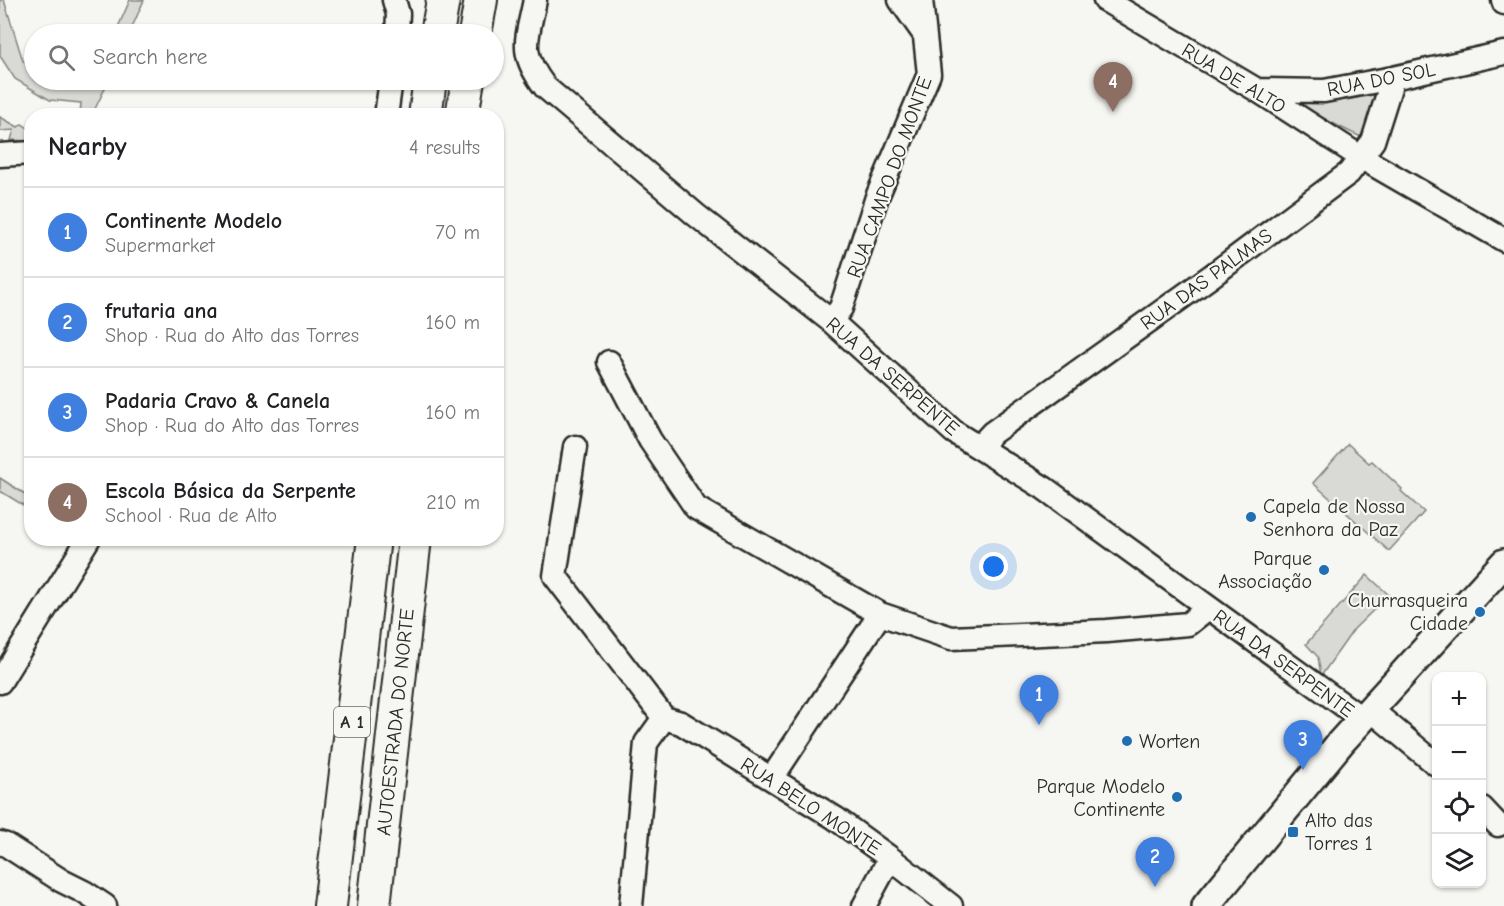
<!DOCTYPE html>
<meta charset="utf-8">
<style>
:root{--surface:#fff;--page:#f6f6f6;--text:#202124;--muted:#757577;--line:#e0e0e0;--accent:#1f6fb2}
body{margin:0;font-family:"Comic Neue",sans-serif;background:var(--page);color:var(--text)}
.controls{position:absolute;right:18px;bottom:18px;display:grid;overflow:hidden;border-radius:12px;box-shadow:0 2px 4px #0004}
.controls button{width:54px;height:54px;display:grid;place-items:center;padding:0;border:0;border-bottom:2px solid var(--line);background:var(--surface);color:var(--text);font:30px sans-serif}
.you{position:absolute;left:994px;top:567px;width:21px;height:21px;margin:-15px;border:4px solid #fff;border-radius:50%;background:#1a73e8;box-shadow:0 0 0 9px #1a73e833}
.badge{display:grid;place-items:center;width:39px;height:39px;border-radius:50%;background:var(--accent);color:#fff;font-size:20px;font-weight:700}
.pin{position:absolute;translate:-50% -50px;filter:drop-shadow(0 2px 3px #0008)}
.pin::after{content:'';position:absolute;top:32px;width:21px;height:18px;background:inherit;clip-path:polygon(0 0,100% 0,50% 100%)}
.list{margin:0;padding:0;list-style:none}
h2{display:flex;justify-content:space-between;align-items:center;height:78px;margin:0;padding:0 24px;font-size:26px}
h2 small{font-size:20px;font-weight:400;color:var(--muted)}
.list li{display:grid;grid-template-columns:39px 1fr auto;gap:18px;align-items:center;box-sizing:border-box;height:90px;padding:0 24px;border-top:2px solid var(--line)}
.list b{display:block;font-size:22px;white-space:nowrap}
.list p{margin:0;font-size:20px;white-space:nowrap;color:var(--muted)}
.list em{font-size:20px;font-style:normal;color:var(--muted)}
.icon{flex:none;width:33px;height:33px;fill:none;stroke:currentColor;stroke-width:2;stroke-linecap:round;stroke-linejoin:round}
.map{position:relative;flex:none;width:1504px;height:906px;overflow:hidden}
.search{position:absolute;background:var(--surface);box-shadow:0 2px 4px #0004;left:24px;top:24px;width:480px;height:66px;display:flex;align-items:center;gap:15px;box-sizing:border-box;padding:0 21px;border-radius:33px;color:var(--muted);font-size:22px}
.panel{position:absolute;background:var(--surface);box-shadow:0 2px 4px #0004;left:24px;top:108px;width:480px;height:438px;border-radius:24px}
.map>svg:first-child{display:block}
.green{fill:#d9d9d5;stroke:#828280;stroke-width:1.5}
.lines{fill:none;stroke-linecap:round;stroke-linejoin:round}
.minor-casing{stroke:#2b2b2b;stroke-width:27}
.major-casing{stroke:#2b2b2b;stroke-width:32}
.highway-casing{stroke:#2b2b2b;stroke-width:36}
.minor{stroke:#f6f6f2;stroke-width:22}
.major{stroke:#f6f6f2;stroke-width:27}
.highway{stroke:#f6f6f2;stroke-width:32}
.poi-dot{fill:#1f6fb2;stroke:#f6f6f2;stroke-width:2}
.labels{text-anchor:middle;stroke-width:4.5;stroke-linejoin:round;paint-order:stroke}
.shield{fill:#f6f6f2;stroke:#686867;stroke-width:1.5}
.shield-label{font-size:18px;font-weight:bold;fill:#2b2b2b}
.street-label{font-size:20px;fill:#2b2b2b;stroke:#f6f6f2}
.poi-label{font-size:20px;fill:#2b2b2b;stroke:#f6f6f2;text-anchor:start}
</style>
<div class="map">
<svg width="1504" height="906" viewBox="0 0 1504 906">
<rect width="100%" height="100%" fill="#f6f6f2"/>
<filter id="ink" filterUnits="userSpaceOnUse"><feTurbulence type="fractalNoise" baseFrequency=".0167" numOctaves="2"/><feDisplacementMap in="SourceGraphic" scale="12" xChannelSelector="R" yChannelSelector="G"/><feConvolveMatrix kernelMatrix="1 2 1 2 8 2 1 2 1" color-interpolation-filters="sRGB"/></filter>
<g filter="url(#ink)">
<!-- green -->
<path class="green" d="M 0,0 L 4,0 L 23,61 L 34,64 L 34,80 L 88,80 L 94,81 L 95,80 L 109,80 L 92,115 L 80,115 L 81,103 L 50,100 L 15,79 L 0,56 Z
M 130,0 L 144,0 L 129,34 L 115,34 Z
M 1378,94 L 1364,136 L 1362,137 C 1356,136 1298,105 1295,102 L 1296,98 L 1327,101 L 1346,100 Z
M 0,117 L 18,127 L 22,124 L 31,130 L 31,136 L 28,141 L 11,140 L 14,130 L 0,131 Z
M 1348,444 L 1369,463 L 1372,461 L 1402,489 L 1401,491 L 1424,512 L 1389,551 L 1313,483 Z
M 0,478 L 31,498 L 31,510 L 0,491 Z
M 1367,575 L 1389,595 L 1354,629 L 1321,676 L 1318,657 L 1306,644 Z"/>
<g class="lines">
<defs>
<path id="minor" d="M 394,0 L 398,14 L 397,34
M 535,0 C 527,40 518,52 545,87 L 696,215 L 831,321 L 954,432 L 1044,488 L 1361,718
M 900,0 L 924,34
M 1105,0 L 1257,90 L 1362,158 L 1504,240
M 1503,0 L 1504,3
M 1257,90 L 1324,91 L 1393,78 L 1504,53
M 386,116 L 391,80
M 0,155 L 32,153
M 831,321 L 841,308 L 877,197 L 929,74 L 921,0
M 609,362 L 650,440 L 696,508 L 880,614 L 951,638 L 1107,631 L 1188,624 L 1208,608
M 575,447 L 555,576 L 664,718 L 681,723 L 835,818 L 890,858 L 951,906
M 979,447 L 992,433 L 1210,277 L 1349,173 L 1373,141 L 1393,78
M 0,682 L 89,538
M 1370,709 L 1436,764
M 772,778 L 880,614
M 1482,808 L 1498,825
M 0,843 L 6,845 L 62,881 L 84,892 L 105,906
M 631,906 L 646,743 L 664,718
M 864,906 L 890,858"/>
<path id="major" d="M 1206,906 L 1341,742 L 1504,563"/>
<path id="highway" d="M 437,34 L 443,0
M 475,34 L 481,0
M 425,116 L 430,80
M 462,116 L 468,80
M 330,906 L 374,538
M 374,906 L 415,538"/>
</defs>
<!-- minor casing -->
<use href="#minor" class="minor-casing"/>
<!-- major casing -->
<use href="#major" class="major-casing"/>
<!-- highway casing -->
<use href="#highway" class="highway-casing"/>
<!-- minor -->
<use href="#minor" class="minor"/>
<!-- major -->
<use href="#major" class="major"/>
<!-- highway -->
<use href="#highway" class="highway"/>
</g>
</g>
<!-- markers -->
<g class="poi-dot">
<circle cx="1251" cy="517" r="6"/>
<circle cx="1324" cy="570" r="6"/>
<circle cx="1480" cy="612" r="6"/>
<circle cx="1127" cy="741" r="6"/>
<circle cx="1177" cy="797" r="6"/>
<rect x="1287" y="826" width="12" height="12" rx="3"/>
</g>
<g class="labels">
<!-- shield labels -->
<rect class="shield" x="334" y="707" width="36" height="30" rx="4.5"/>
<g class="shield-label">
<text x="352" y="728">A 1</text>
</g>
<!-- street labels -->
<g class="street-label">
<text transform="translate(1234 78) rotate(31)" y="7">RUA DE ALTO</text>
<text transform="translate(1381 79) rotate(-11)" y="7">RUA DO SOL</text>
<text transform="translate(889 177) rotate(-70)" y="7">RUA CAMPO DO MONTE</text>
<text transform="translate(1206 279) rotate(-36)" y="7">RUA DAS PALMAS</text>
<text transform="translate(893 376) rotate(41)" y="7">RUA DA SERPENTE</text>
<text transform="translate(1284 663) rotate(36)" y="7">RUA DA SERPENTE</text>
<text transform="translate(395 722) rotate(-84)" y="7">AUTOESTRADA DO NORTE</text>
<text transform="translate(811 806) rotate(33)" y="7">RUA BELO MONTE</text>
</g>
<!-- poi labels -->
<g class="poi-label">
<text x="1263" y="513">Capela de Nossa<tspan x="1263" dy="23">Senhora da Paz</tspan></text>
<text x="1312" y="565" text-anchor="end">Parque<tspan x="1312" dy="23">Associação</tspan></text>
<text x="1468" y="607" text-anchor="end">Churrasqueira<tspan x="1468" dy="23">Cidade</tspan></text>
<text x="1139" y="748">Worten</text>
<text x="1165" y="793" text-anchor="end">Parque Modelo<tspan x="1165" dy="23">Continente</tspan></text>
<text x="1305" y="827">Alto das<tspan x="1305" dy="23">Torres 1</tspan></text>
</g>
</g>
</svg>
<div class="controls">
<button>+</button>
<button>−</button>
<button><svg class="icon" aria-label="locate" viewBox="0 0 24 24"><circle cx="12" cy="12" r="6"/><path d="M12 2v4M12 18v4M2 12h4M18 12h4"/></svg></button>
<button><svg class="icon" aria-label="layers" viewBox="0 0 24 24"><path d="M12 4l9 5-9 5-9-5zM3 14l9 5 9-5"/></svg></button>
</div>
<div class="you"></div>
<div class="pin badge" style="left:1039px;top:725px;background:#3f7fe0">1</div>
<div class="pin badge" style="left:1155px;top:887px;background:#3f7fe0">2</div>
<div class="pin badge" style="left:1303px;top:770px;background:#3f7fe0">3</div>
<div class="pin badge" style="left:1113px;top:112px;background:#8d6e63">4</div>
<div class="search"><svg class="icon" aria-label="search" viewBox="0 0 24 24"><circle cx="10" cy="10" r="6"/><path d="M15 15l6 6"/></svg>Search here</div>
<section class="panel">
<h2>Nearby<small>4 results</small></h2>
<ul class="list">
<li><span class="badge" style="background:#3f7fe0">1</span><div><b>Continente Modelo</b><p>Supermarket</p></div><em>70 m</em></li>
<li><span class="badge" style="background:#3f7fe0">2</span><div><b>frutaria ana</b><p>Shop · Rua do Alto das Torres</p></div><em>160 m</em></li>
<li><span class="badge" style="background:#3f7fe0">3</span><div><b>Padaria Cravo &amp; Canela</b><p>Shop · Rua do Alto das Torres</p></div><em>160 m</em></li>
<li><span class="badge" style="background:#8d6e63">4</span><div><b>Escola Básica da Serpente</b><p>School · Rua de Alto</p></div><em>210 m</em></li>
</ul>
</section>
</div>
